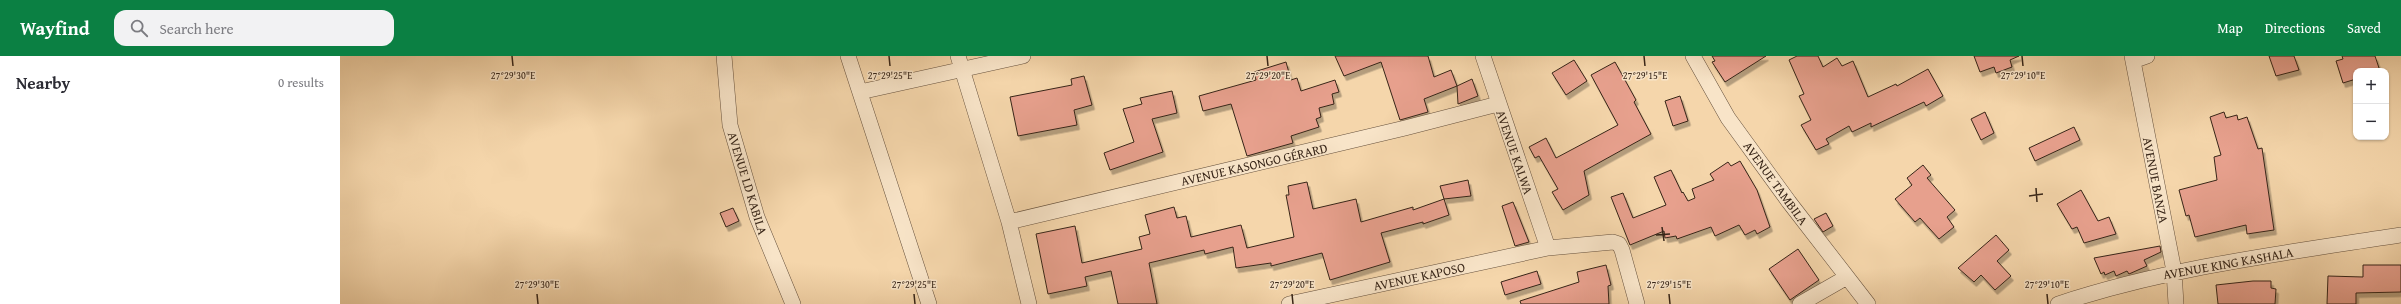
<!DOCTYPE html>
<meta charset="utf-8">
<style>
:root{--surface:#fff;--page:#f2f2f3;--text:#2b2b33;--muted:#7c7c81;--line:#e1e1e2;--accent:#0b8043}
body{margin:0;font-family:"Gentium Book Plus",serif;background:var(--page);color:var(--text)}
.controls{position:absolute;right:12px;top:12px;display:grid;overflow:hidden;border-radius:8px;box-shadow:0 1px 3px #0004}
.controls button{width:36px;height:36px;display:grid;place-items:center;padding:0;border:0;border-bottom:1px solid var(--line);background:var(--surface);color:var(--text);font:20px sans-serif}
.list{margin:0;padding:0;list-style:none}
h2{display:flex;justify-content:space-between;align-items:center;height:52px;margin:0;padding:0 16px;font-size:17px}
h2 small{font-size:13px;font-weight:400;color:var(--muted)}
.icon{flex:none;width:22px;height:22px;fill:none;stroke:currentColor;stroke-width:2;stroke-linecap:round;stroke-linejoin:round}
.map{position:relative;flex:none;width:2061px;height:248px;overflow:hidden}
header{display:flex;align-items:center;gap:24px;box-sizing:border-box;height:56px;padding:0 20px;background:var(--accent);color:#fff}
header strong{font-size:19px}
nav{display:flex;gap:22px;margin-inline-start:auto;font-size:14px}
.search{width:280px;height:36px;background:var(--page);display:flex;align-items:center;gap:10px;box-sizing:border-box;padding:0 14px;border-radius:12px;color:var(--muted);font-size:15px}
main{display:flex}
aside{flex:1;background:var(--surface)}
.map>svg:first-child{display:block}
.building{fill:#e7a08d;stroke:#372518;filter:url(#shadow)}
.lines{fill:none;stroke-linecap:round;stroke-linejoin:round}
.minor-casing{stroke:#66513d;stroke-width:16}
.minor{stroke:#f8e4c8;stroke-width:15}
.ticks{fill:none;stroke:#372518;stroke-width:1.5}
.labels{text-anchor:middle;stroke-width:3;stroke-linejoin:round;paint-order:stroke}
.street-label{font-size:13px;fill:#372518;stroke:#f8e4c8}
.ticks-label{font-size:10px;text-anchor:middle;fill:#372518;stroke:#f8e4c8;stroke-width:3;stroke-linejoin:round;paint-order:stroke}
</style>
<header>
<strong>Wayfind</strong>
<div class="search"><svg class="icon" aria-label="search" viewBox="0 0 24 24"><circle cx="10" cy="10" r="6"/><path d="M15 15l6 6"/></svg>Search here</div>
<nav><a>Map</a><a>Directions</a><a>Saved</a></nav>
</header>
<main>
<aside>
<h2>Nearby<small>0 results</small></h2>
<ul class="list">
</ul>
</aside>
<div class="map">
<svg width="2061" height="248" viewBox="0 0 2061 248">
<defs>
<filter id="shadow"><feDropShadow dx="2.5" dy="4.5" stdDeviation="0" flood-color="#0004"/></filter>
</defs>
<rect width="100%" height="100%" fill="#f5d6ab"/>
<filter id="stains"><feTurbulence type="fractalNoise" baseFrequency=".005" numOctaves="4"/><feColorMatrix values="0 0 0 0 .2 0 0 0 0 .09 0 0 0 0 .02 0 0 0 .5 -.17"/></filter>
<radialGradient id="worn" r=".72"><stop offset=".6" stop-color="#630" stop-opacity="0"/><stop offset="1" stop-color="#630" stop-opacity=".3"/></radialGradient>
<!-- building -->
<path class="building" d="M 995,0 L 1088,0 L 1094,21 L 1111,14 L 1117,30 L 1084,43 L 1088,56 L 1060,64 L 1041,6 L 1004,20 Z
M 1372,0 L 1426,0 L 1385,26 L 1372,6 L 1375,5 Z
M 1457,0 L 1478,0 L 1483,11 L 1497,2 L 1502,10 L 1513,5 L 1528,41 L 1556,28 L 1557,30 L 1588,13 L 1603,40 L 1586,50 L 1584,46 L 1531,71 L 1531,67 L 1512,76 L 1509,70 L 1486,83 L 1489,88 L 1476,94 L 1461,69 L 1471,64 L 1459,40 L 1464,38 L 1449,4 Z
M 1634,0 L 1679,0 L 1670,4 L 1672,11 L 1656,17 L 1654,11 L 1640,16 Z
M 1929,0 L 1954,0 L 1959,14 L 1936,20 Z
M 2002,0 L 2035,0 L 2040,15 L 2016,15 L 2016,23 L 2003,27 L 1996,5 L 2003,3 Z
M 1234,4 L 1247,25 L 1226,39 L 1212,17 Z
M 946,6 L 951,24 L 957,22 L 961,35 L 995,24 L 999,36 L 992,38 L 994,48 L 979,52 L 981,61 L 976,63 L 979,71 L 951,80 L 953,87 L 907,100 L 891,48 L 863,55 L 859,40 L 916,24 L 914,16 Z
M 1275,6 L 1296,44 L 1294,46 L 1311,78 L 1244,115 L 1249,139 L 1223,154 L 1212,136 L 1218,133 L 1199,100 L 1195,102 L 1189,91 L 1206,82 L 1216,102 L 1278,69 L 1251,19 Z
M 744,20 L 752,49 L 734,54 L 737,69 L 678,80 L 670,41 L 732,29 L 731,23 Z
M 1132,23 L 1138,40 L 1118,48 L 1117,30 Z
M 832,35 L 837,57 L 812,63 L 823,96 L 770,114 L 764,97 L 794,86 L 783,53 L 802,48 L 800,42 Z
M 1340,40 L 1348,65 L 1333,70 L 1325,45 Z
M 1645,56 L 1654,77 L 1641,84 L 1631,63 Z
M 1884,56 L 1886,62 L 1897,59 L 1898,64 L 1907,61 L 1918,93 L 1922,92 L 1934,174 L 1907,178 L 1906,169 L 1855,181 L 1849,159 L 1846,160 L 1839,134 L 1877,124 L 1874,101 L 1881,99 L 1870,61 Z
M 1734,71 L 1740,84 L 1695,105 L 1689,92 Z
M 1400,105 L 1417,134 L 1430,171 L 1417,178 L 1415,174 L 1405,179 L 1399,169 L 1375,180 L 1371,171 L 1337,183 L 1336,180 L 1325,182 L 1324,175 L 1290,189 L 1271,141 L 1283,137 L 1293,162 L 1326,149 L 1314,121 L 1331,114 L 1342,137 L 1343,136 L 1348,145 L 1355,142 L 1352,133 L 1374,124 L 1370,118 L 1388,106 L 1391,110 Z
M 1583,109 L 1591,119 L 1587,122 L 1615,154 L 1607,161 L 1614,171 L 1599,183 L 1580,162 L 1575,166 L 1555,143 L 1572,129 L 1567,122 Z
M 1128,124 L 1131,140 L 1104,143 L 1100,130 Z
M 967,126 L 973,153 L 1016,143 L 1021,166 L 1073,151 L 1073,154 L 1104,143 L 1109,159 L 1083,168 L 1083,166 L 1041,177 L 1050,206 L 990,224 L 982,197 L 931,210 L 931,207 L 896,212 L 893,191 L 865,198 L 864,194 L 809,207 L 817,248 L 778,248 L 771,215 L 745,221 L 747,230 L 708,238 L 696,178 L 735,170 L 742,207 L 802,193 L 799,181 L 810,178 L 805,159 L 834,151 L 837,162 L 846,160 L 851,181 L 901,169 L 907,192 L 954,181 L 946,139 L 949,139 L 948,130 Z
M 1741,134 L 1758,165 L 1769,161 L 1776,178 L 1744,187 L 1737,171 L 1732,173 L 1717,148 Z
M 1173,146 L 1189,186 L 1175,190 L 1162,150 Z
M 393,152 L 399,165 L 386,171 L 380,157 Z
M 1486,157 L 1493,170 L 1483,176 L 1474,163 Z
M 1656,179 L 1669,194 L 1657,205 L 1671,220 L 1655,234 L 1641,219 L 1634,226 L 1618,212 Z
M 1820,190 L 1821,196 L 1804,204 L 1807,210 L 1789,218 L 1787,215 L 1776,220 L 1774,215 L 1765,219 L 1764,216 L 1761,218 L 1754,202 Z
M 1458,193 L 1479,224 L 1450,244 L 1429,213 Z
M 1266,209 L 1271,229 L 1268,230 L 1269,248 L 1181,248 L 1180,245 L 1239,226 L 1237,216 Z
M 2023,209 L 2061,209 L 2061,236 L 2016,237 L 2016,248 L 1987,248 L 1988,220 L 2023,221 Z
M 1197,215 L 1201,228 L 1165,239 L 1161,226 Z
M 1913,225 L 1931,225 L 1931,232 L 1936,233 L 1935,248 L 1878,248 L 1876,229 Z"/>
<g class="lines">
<defs>
<path id="minor" d="M 384,0 L 390,69 L 417,161 L 453,248
M 508,0 L 589,248
M 618,0 L 669,166 L 689,248
M 1143,0 L 1208,192
M 1353,0 L 1388,62 L 1449,146 L 1528,248
M 1792,0 L 1834,215 L 1836,248
M 1793,5 L 1807,0
M 520,36 L 683,0
M 669,166 L 1065,72 L 1158,48
M 949,248 L 1208,192 L 1273,186 L 1279,188 L 1282,194 L 1297,248
M 1460,248 L 1507,221
M 1718,248 C 1830,211 1945,197 2061,179"/>
</defs>
<!-- minor casing -->
<use href="#minor" class="minor-casing"/>
<!-- minor -->
<use href="#minor" class="minor"/>
</g>
<!-- ticks -->
<path class="ticks" d="M 172,0 L 173,10M 549,0 L 550,10M 927,0 L 928,10M 1304,0 L 1305,10M 1682,0 L 1683,10M 1696,132 L 1697,146M 1689,140 L 1703,138M 1322,171 L 1324,185M 1316,179 L 1330,178M 197,238 L 198,248M 574,238 L 575,248M 952,238 L 953,248M 1329,238 L 1330,248M 1707,238 L 1708,248"/>
<g class="labels">
<!-- street labels -->
<g class="street-label">
<text transform="translate(1175 96) rotate(71)" y="5">AVENUE KALWA</text>
<text transform="translate(914 108) rotate(-13)" y="5">AVENUE KASONGO GÉRARD</text>
<text transform="translate(1816 124) rotate(79)" y="5">AVENUE BANZA</text>
<text transform="translate(408 127) rotate(73)" y="5">AVENUE LD KABILA</text>
<text transform="translate(1436 127) rotate(54)" y="5">AVENUE TAMBILA</text>
<text transform="translate(1888 207) rotate(-10)" y="5">AVENUE KING KASHALA</text>
<text transform="translate(1079 220) rotate(-12)" y="5">AVENUE KAPOSO</text>
</g>
</g>
<g class="ticks-label">
<text x="173" y="23">27°29'30"E</text>
<text x="550" y="23">27°29'25"E</text>
<text x="928" y="23">27°29'20"E</text>
<text x="1305" y="23">27°29'15"E</text>
<text x="1683" y="23">27°29'10"E</text>
<text x="197" y="232">27°29'30"E</text>
<text x="574" y="232">27°29'25"E</text>
<text x="952" y="232">27°29'20"E</text>
<text x="1329" y="232">27°29'15"E</text>
<text x="1707" y="232">27°29'10"E</text>
</g>
<rect width="100%" height="100%" filter="url(#stains)"/>
<rect width="100%" height="100%" fill="url(#worn)"/>
</svg>
<div class="controls">
<button>+</button>
<button>−</button>
</div>
</div>
</main>
